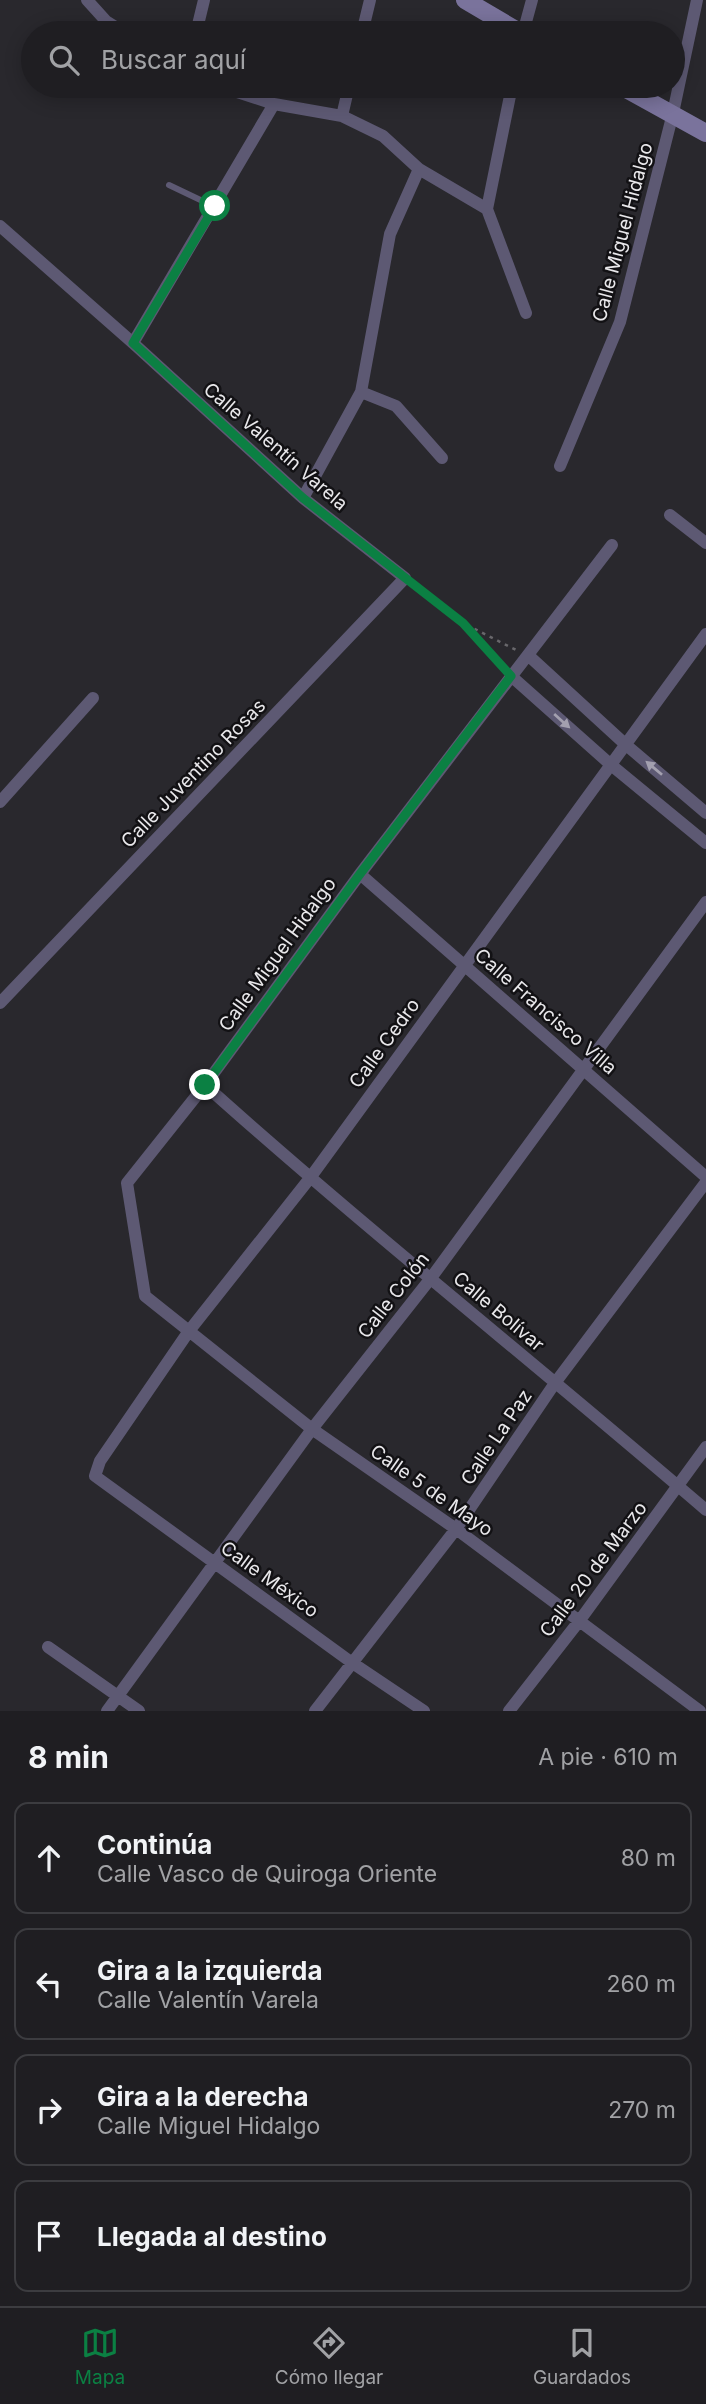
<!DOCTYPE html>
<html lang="es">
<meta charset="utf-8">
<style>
:root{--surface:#1f1e22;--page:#2c2b2f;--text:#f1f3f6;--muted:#a1a2a5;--line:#3c3c40;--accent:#0b8043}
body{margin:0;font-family:Inter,sans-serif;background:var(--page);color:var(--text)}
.stop{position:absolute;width:21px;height:21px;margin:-16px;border:5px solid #0b8043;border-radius:50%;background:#fff}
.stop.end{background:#0b8043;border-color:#fff;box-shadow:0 2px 7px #0008}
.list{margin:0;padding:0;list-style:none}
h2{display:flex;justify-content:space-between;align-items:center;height:91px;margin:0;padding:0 28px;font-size:30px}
h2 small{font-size:23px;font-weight:400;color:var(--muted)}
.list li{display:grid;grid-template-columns:46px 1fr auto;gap:21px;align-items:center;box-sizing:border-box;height:112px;margin:0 14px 14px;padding:0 14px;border:2px solid var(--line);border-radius:14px}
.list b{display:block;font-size:26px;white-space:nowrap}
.list p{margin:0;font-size:23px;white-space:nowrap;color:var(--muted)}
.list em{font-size:23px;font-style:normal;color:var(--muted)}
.icon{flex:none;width:38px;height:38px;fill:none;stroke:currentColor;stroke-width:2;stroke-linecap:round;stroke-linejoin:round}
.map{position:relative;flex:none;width:706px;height:1711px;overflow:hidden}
.search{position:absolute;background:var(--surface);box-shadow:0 4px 18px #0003;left:21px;right:21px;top:21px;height:77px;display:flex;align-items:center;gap:18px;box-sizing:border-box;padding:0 24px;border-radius:38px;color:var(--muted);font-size:26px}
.sheet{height:595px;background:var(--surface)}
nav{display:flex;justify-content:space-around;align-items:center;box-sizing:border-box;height:98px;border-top:2px solid var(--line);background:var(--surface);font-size:19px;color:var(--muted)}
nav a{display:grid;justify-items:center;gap:4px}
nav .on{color:var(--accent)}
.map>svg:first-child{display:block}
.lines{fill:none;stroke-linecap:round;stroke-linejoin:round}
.path{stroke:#68676b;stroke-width:2.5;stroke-dasharray:3.5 5;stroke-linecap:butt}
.lane{stroke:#5d5973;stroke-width:6}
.street{stroke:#5d5973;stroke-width:12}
.secondary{stroke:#7a739c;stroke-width:18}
.oneway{fill:#a3a0af}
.route{stroke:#0b8043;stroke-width:9}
.labels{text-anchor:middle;stroke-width:5;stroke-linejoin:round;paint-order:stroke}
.street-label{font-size:19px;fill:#e9e8eb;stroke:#121114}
</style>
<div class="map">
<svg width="706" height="1711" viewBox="0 0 706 1711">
<rect width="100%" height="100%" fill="#29282d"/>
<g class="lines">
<!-- path -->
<path class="path" d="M 412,585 L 463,623 L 516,650
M 465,625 L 503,667"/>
<!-- lane -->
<path class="lane" d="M 169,185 L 213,206"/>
<!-- street -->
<path class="street" d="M 87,0 L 106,21 L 125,33
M 196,33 L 204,0
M 362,33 L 370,0
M 523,33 L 532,0
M 219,86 L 274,104 L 342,116 L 383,136 L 419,169 L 487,209
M 342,116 L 349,86
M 487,209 L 512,86
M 487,209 L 526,313
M 0,226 L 133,343 L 303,498 L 405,578 L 0,1003
M 133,343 L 274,104
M 361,392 L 396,406 L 442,458
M 560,466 L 620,322 L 673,113 L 697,0
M 303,498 L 361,392 L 390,234 L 419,169
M 670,515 L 706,543
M 612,545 L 360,874 L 205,1085 L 127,1183 L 145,1296 L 312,1429 L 456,1529 L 700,1711
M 529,656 L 625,744 L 706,813
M 511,676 L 610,764 L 706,843
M 0,802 L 93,698
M 360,874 L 706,1177
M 205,1085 C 368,1231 540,1367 706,1510
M 48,1647 L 139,1711
M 107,1711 L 312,1429 L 431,1278 L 706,902
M 315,1711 L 456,1529 L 555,1383 L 706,1182
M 424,1711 L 351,1662 L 95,1476 L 100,1461 L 189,1331 L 310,1178 L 706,634
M 509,1711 L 580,1620 L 706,1447"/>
<!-- secondary -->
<path class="secondary" d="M 465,0 L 521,33
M 621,86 L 706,133"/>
</g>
<!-- one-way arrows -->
<defs><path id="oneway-solid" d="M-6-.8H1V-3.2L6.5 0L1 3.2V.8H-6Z" transform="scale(1.75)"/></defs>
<g class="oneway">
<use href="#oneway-solid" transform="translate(562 721) rotate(42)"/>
<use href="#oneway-solid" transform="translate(654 768) rotate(-140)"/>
</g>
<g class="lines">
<!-- route -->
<path class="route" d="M 205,1085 L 360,874 L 511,676 L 463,623 L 303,498 L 133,343 L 215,206"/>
</g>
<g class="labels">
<!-- street labels -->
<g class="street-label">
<text transform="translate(622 232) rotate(-75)" y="7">Calle Miguel Hidalgo</text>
<text transform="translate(276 446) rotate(41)" y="7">Calle Valentín Varela</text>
<text transform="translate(193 773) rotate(-46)" y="7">Calle Juventino Rosas</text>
<text transform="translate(277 954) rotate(-54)" y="7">Calle Miguel Hidalgo</text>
<text transform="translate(546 1011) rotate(41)" y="7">Calle Francisco Villa</text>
<text transform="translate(384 1043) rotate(-54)" y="7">Calle Cedro</text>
<text transform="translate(393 1295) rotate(-52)" y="7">Calle Colón</text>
<text transform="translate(499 1311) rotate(40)" y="7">Calle Bolívar</text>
<text transform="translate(496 1437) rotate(-56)" y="7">Calle La Paz</text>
<text transform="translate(432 1490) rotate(35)" y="7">Calle 5 de Mayo</text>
<text transform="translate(593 1569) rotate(-53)" y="7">Calle 20 de Marzo</text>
<text transform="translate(270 1579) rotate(36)" y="7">Calle México</text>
</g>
</g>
</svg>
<div class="stop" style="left:215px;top:206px"></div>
<div class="stop end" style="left:205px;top:1085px"></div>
<div class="search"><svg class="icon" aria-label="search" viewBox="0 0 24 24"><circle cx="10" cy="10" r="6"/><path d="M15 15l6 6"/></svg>Buscar aquí</div>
</div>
<section class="sheet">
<h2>8 min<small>A pie · 610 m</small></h2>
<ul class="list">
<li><svg class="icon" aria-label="ahead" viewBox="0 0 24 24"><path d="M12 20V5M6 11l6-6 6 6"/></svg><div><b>Continúa</b><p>Calle Vasco de Quiroga Oriente</p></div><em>80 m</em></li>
<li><svg class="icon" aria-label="left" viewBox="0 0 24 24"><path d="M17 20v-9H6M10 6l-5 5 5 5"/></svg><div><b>Gira a la izquierda</b><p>Calle Valentín Varela</p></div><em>260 m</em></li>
<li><svg class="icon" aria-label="right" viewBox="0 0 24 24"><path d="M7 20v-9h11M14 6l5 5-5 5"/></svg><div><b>Gira a la derecha</b><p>Calle Miguel Hidalgo</p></div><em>270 m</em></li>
<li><svg class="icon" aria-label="arrive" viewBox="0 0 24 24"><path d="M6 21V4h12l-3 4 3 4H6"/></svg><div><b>Llegada al destino</b></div></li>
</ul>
</section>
<nav>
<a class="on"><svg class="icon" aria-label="map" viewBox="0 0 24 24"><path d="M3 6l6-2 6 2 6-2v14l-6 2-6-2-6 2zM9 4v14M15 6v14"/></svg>Mapa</a>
<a><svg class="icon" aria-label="directions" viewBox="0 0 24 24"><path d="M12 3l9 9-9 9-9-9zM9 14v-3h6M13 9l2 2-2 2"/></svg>Cómo llegar</a>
<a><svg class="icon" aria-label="saved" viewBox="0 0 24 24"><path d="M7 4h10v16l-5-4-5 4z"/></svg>Guardados</a>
</nav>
